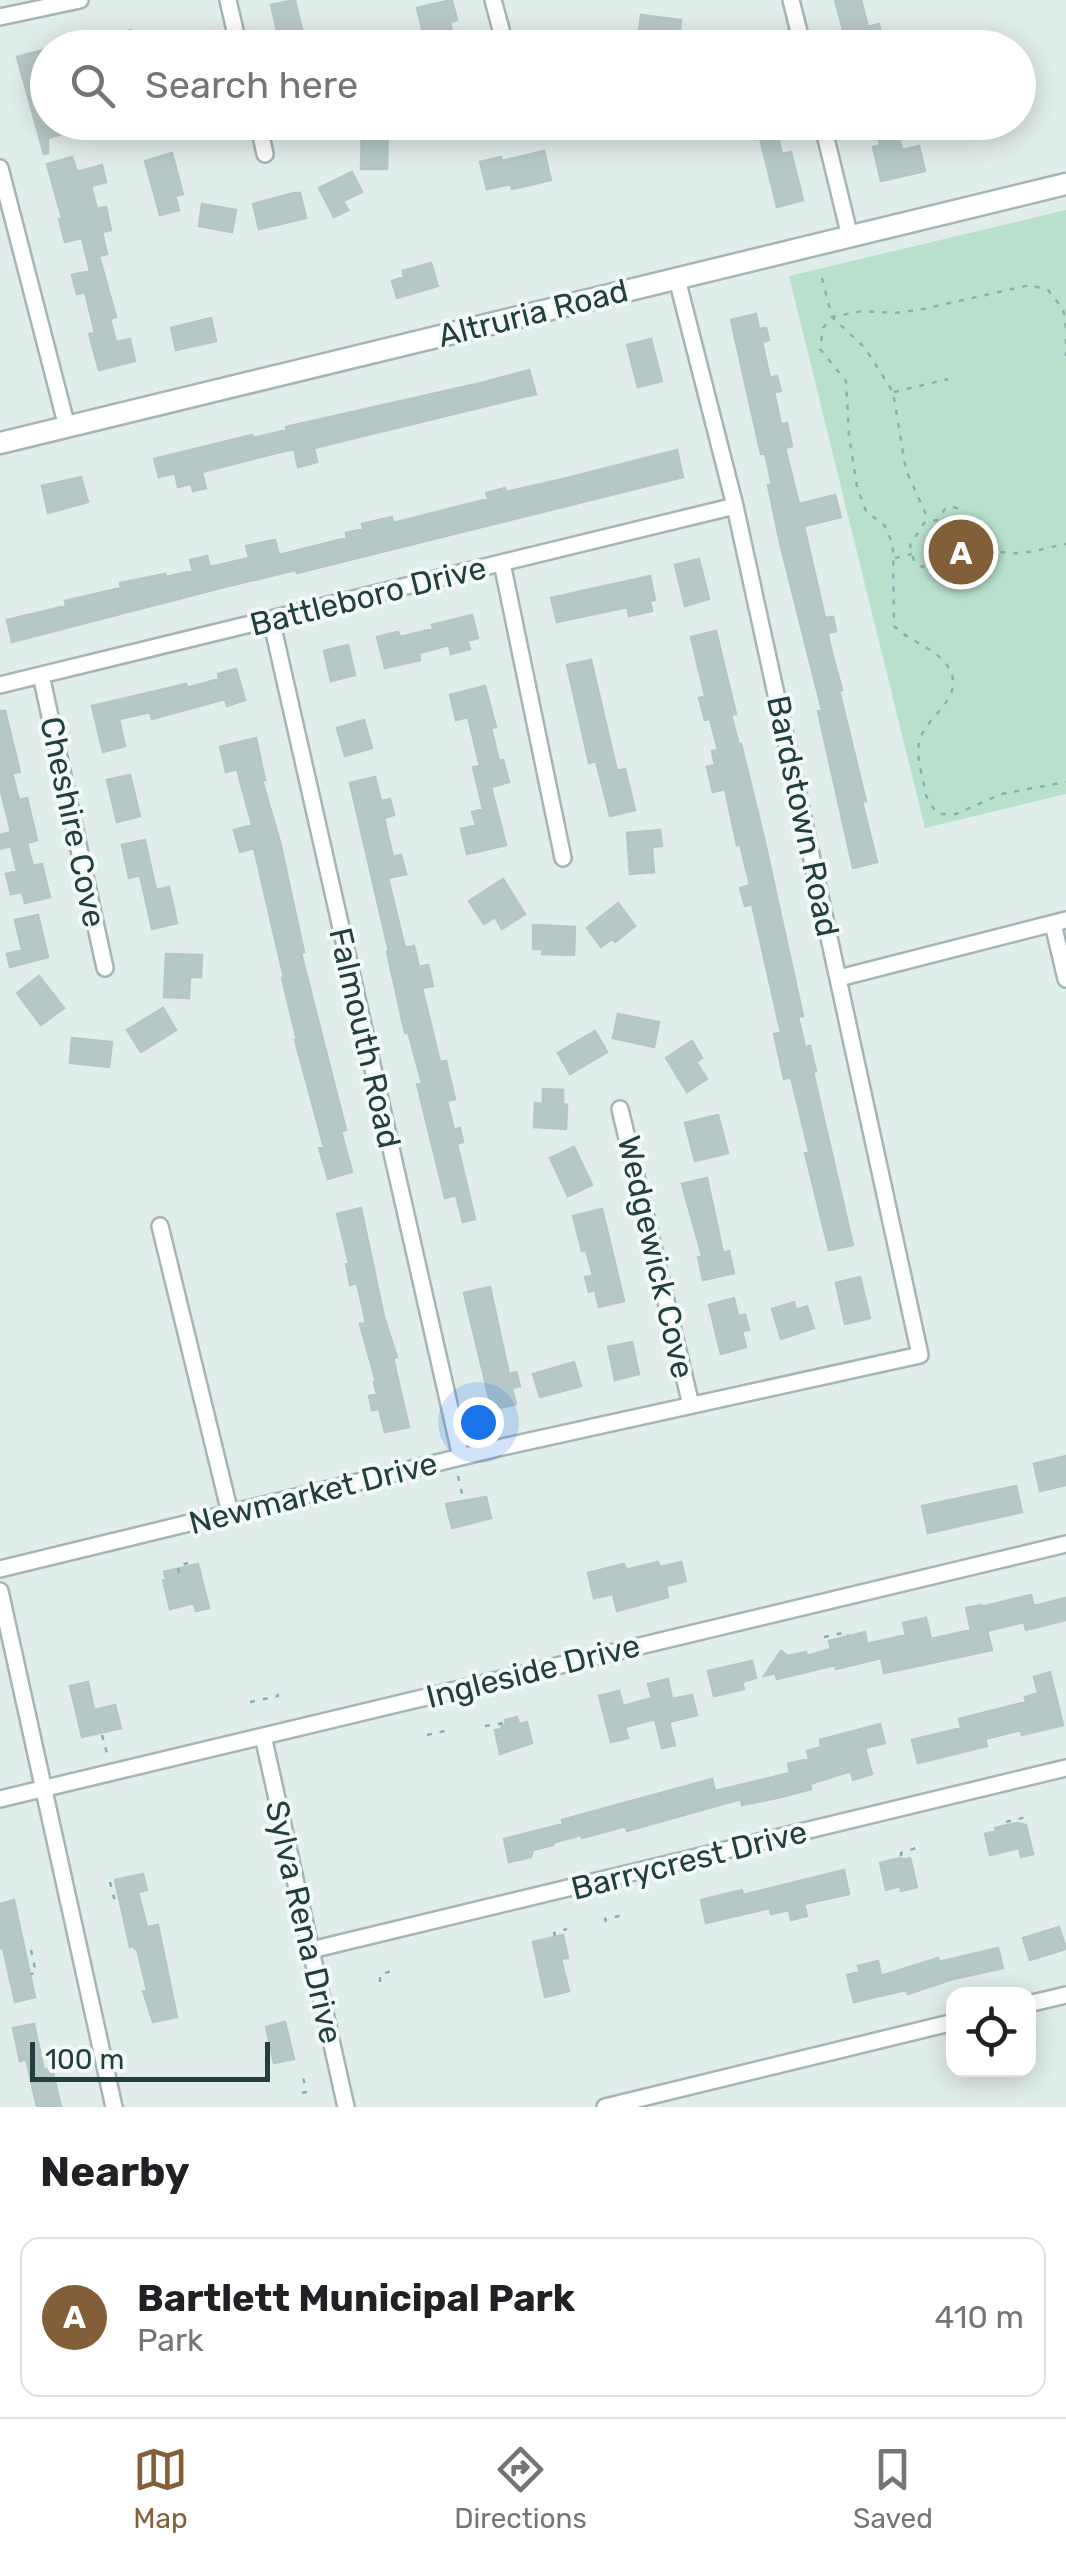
<!DOCTYPE html>
<style>
:root{--surface:#fff;--page:#f2f2f2;--text:#202124;--muted:#757577;--line:#e0e0e0;--accent:#825e39}
body{margin:0;font-family:Rubik,sans-serif;background:var(--page);color:var(--text)}
.controls{position:absolute;right:30px;bottom:30px;display:grid;overflow:hidden;border-radius:20px;box-shadow:0 5px 25px #0003}
.controls button{width:90px;height:90px;display:grid;place-items:center;padding:0;border:0;border-bottom:2px solid var(--line);background:var(--surface);color:var(--text);font:50px sans-serif}
.scale{position:absolute;left:30px;bottom:25px;width:240px;box-sizing:border-box;padding-left:10px;border:5px solid #203f3e;border-top:0;font-size:28px;line-height:35px;white-space:nowrap;color:#203f3e;-webkit-text-stroke:8px #f2f9f7;paint-order:stroke}
.you{position:absolute;left:478px;top:1422px;width:35px;height:35px;margin:-25px;border:8px solid #fff;border-radius:50%;background:#1a73e8;box-shadow:0 0 0 15px #1a73e833}
.badge{display:grid;place-items:center;width:65px;height:65px;border-radius:50%;background:var(--accent);color:#fff;font-size:32px;font-weight:700}
.pin{position:absolute;translate:-50% -50%;border:5px solid #fff;box-shadow:0 2px 10px #0006}
.list{margin:0;padding:0;list-style:none}
h2{display:flex;justify-content:space-between;align-items:center;height:130px;margin:0;padding:0 40px;font-size:42px}
h2 small{font-size:32px;font-weight:400;color:var(--muted)}
.list li{display:grid;grid-template-columns:65px 1fr auto;gap:30px;align-items:center;box-sizing:border-box;height:160px;margin:0 20px 20px;padding:0 20px;border:2px solid var(--line);border-radius:20px}
.list b{display:block;font-size:38px;white-space:nowrap}
.list p{margin:0;font-size:32px;white-space:nowrap;color:var(--muted)}
.list em{font-size:32px;font-style:normal;color:var(--muted)}
.icon{flex:none;width:55px;height:55px;fill:none;stroke:currentColor;stroke-width:2;stroke-linecap:round;stroke-linejoin:round}
.map{position:relative;flex:none;width:1066px;height:2107px;overflow:hidden}
.search{position:absolute;background:var(--surface);box-shadow:0 5px 25px #0003;left:30px;right:30px;top:30px;height:110px;display:flex;align-items:center;gap:25px;box-sizing:border-box;padding:0 35px;border-radius:55px;color:var(--muted);font-size:38px}
.sheet{height:310px;background:var(--surface)}
nav{display:flex;justify-content:space-around;align-items:center;box-sizing:border-box;height:140px;border-top:2px solid var(--line);background:var(--surface);font-size:28px;color:var(--muted)}
nav a{display:grid;justify-items:center;gap:5px}
nav .on{color:var(--accent)}
.map>svg:first-child{display:block}
.green{fill:#b9dfcd}
.building{fill:#b6c8c5;stroke:#b3c7c4;stroke-width:2.5}
.lines{fill:none;stroke-linecap:round;stroke-linejoin:round}
.minor-casing{stroke:#a3b5b4;stroke-width:20}
.tertiary-casing{stroke:#a3b5b4;stroke-width:25}
.path{stroke:#80b2b0;stroke-width:2.5;stroke-dasharray:5 8;stroke-linecap:butt}
.minor{stroke:#fff;stroke-width:15}
.tertiary{stroke:#fff;stroke-width:20}
.labels{text-anchor:middle;stroke-width:8;stroke-linejoin:round;paint-order:stroke}
.street-label{font-size:32px;fill:#203f3e;stroke:#f2f9f7}
</style>
<div class="map">
<svg width="1066" height="2107" viewBox="0 0 1066 2107">
<rect width="100%" height="100%" fill="#e1edeb"/>
<!-- green -->
<path class="green" d="M 1066,210 L 1066,794 L 925,828 L 789,276 Z"/>
<!-- building -->
<path class="building" d="M 295,0 L 304,38 L 280,44 L 271,5 Z
M 452,0 L 457,20 L 450,22 L 452,31 L 424,37 L 417,8 Z
M 835,0 L 861,0 L 868,27 L 879,24 L 883,44 L 869,48 L 848,48 Z
M 641,15 L 681,20 L 679,40 L 659,37 L 658,48 L 637,48 Z
M 131,30 L 136,48 L 83,48 L 82,43 Z
M 43,50 L 48,68 L 48,122 L 89,122 L 89,126 L 48,138 L 48,153 L 44,154 L 17,57 Z
M 362,122 L 388,122 L 387,169 L 361,169 Z
M 750,122 L 774,122 L 782,154 L 791,152 L 803,200 L 777,207 L 760,138 L 755,139 Z
M 875,122 L 895,122 L 902,150 L 919,146 L 925,171 L 881,181 L 873,147 L 880,145 Z
M 544,151 L 551,180 L 512,189 L 511,184 L 487,189 L 480,162 L 501,157 L 502,161 Z
M 172,153 L 183,194 L 175,196 L 179,210 L 160,215 L 145,161 Z
M 72,157 L 77,172 L 102,165 L 106,182 L 91,186 L 97,209 L 106,207 L 111,230 L 102,232 L 107,254 L 99,256 L 116,317 L 110,319 L 116,342 L 130,339 L 135,361 L 99,370 L 89,334 L 95,333 L 85,292 L 77,294 L 72,275 L 90,271 L 82,238 L 65,242 L 59,219 L 62,218 L 47,164 Z
M 352,172 L 362,192 L 343,201 L 348,210 L 334,217 L 319,188 Z
M 294,193 L 300,193 L 306,218 L 259,229 L 253,204 Z
M 202,204 L 236,210 L 232,232 L 199,226 Z
M 431,263 L 438,286 L 397,298 L 392,281 L 404,277 L 403,271 Z
M 756,314 L 759,329 L 766,328 L 769,340 L 762,342 L 770,378 L 777,376 L 781,391 L 774,392 L 781,424 L 787,423 L 792,446 L 785,448 L 799,504 L 835,495 L 841,517 L 804,526 L 825,618 L 833,617 L 836,631 L 828,633 L 829,641 L 842,690 L 839,690 L 866,801 L 862,802 L 877,862 L 853,868 L 818,711 L 822,710 L 780,543 L 768,485 L 772,485 L 765,453 L 761,454 L 731,320 Z
M 211,318 L 216,341 L 176,350 L 171,328 Z
M 651,339 L 662,381 L 638,387 L 627,345 Z
M 529,370 L 536,394 L 314,448 L 317,462 L 298,467 L 294,449 L 272,454 L 202,472 L 206,488 L 193,491 L 191,484 L 178,487 L 175,473 L 159,477 L 154,459 L 252,435 L 253,438 L 287,430 L 286,427 L 481,383 Z
M 677,450 L 683,477 L 297,573 L 296,570 L 228,586 L 12,642 L 7,620 L 66,606 L 65,601 L 121,588 L 120,583 L 165,574 L 166,577 L 193,571 L 190,560 L 207,556 L 210,567 L 249,558 L 246,546 L 275,540 L 279,555 L 347,538 L 346,533 L 363,529 L 362,524 L 392,517 L 393,523 L 488,499 L 486,493 L 505,488 L 506,492 L 563,479 Z
M 81,477 L 88,502 L 48,513 L 42,486 Z
M 699,559 L 709,599 L 685,606 L 675,565 Z
M 650,576 L 655,600 L 650,601 L 652,611 L 629,616 L 627,607 L 557,622 L 551,598 Z
M 472,615 L 478,638 L 467,641 L 470,649 L 451,654 L 449,645 L 419,653 L 420,660 L 385,668 L 377,637 L 398,632 L 400,637 L 433,629 L 432,625 Z
M 716,631 L 736,714 L 731,715 L 739,745 L 741,744 L 764,838 L 803,1016 L 798,1017 L 805,1047 L 810,1046 L 816,1071 L 813,1072 L 853,1245 L 829,1250 L 805,1153 L 809,1152 L 791,1077 L 784,1079 L 774,1034 L 781,1033 L 752,904 L 745,906 L 740,888 L 750,885 L 740,844 L 737,845 L 725,789 L 713,792 L 707,767 L 715,765 L 712,751 L 718,750 L 710,719 L 705,720 L 699,698 L 705,696 L 691,637 Z
M 348,645 L 355,675 L 331,681 L 324,651 Z
M 591,660 L 617,771 L 625,769 L 635,810 L 610,816 L 596,761 L 589,763 L 567,665 Z
M 236,669 L 245,700 L 227,706 L 225,699 L 152,719 L 150,712 L 119,719 L 125,746 L 103,752 L 92,706 L 186,684 L 187,688 L 219,679 L 218,674 Z
M 485,686 L 496,727 L 491,728 L 499,761 L 503,760 L 509,782 L 491,787 L 506,845 L 467,854 L 461,829 L 476,825 L 472,812 L 483,809 L 473,767 L 480,766 L 468,717 L 456,720 L 450,695 Z
M 0,711 L 5,711 L 20,772 L 12,773 L 19,800 L 27,798 L 37,840 L 27,843 L 33,866 L 42,864 L 50,897 L 25,903 L 22,892 L 11,894 L 6,874 L 17,871 L 11,846 L 0,849 L 0,835 L 11,832 L 0,787 Z
M 364,720 L 372,748 L 345,756 L 337,728 Z
M 256,738 L 265,780 L 262,780 L 280,842 L 304,952 L 301,953 L 346,1130 L 341,1131 L 352,1172 L 328,1179 L 319,1148 L 324,1147 L 295,1040 L 297,1040 L 282,978 L 284,978 L 254,848 L 240,852 L 234,830 L 252,825 L 237,769 L 226,772 L 220,747 Z
M 130,775 L 140,816 L 117,822 L 107,780 Z
M 375,777 L 381,801 L 390,799 L 394,815 L 384,818 L 393,857 L 401,855 L 406,874 L 388,878 L 405,948 L 414,946 L 419,967 L 428,965 L 433,986 L 422,988 L 440,1062 L 446,1061 L 455,1099 L 447,1101 L 454,1130 L 460,1128 L 463,1142 L 457,1144 L 475,1219 L 463,1222 L 456,1195 L 445,1198 L 417,1084 L 422,1083 L 408,1032 L 405,1033 L 387,952 L 389,952 L 350,783 Z
M 660,830 L 662,846 L 652,847 L 654,872 L 630,874 L 627,833 Z
M 145,840 L 156,890 L 169,887 L 177,923 L 152,929 L 140,875 L 129,878 L 122,845 Z
M 503,879 L 525,914 L 502,929 L 495,917 L 484,924 L 469,901 Z
M 618,903 L 635,926 L 615,942 L 612,939 L 601,947 L 587,928 Z
M 38,915 L 48,957 L 10,967 L 7,954 L 22,950 L 15,920 Z
M 533,925 L 575,927 L 574,955 L 542,954 L 543,949 L 533,949 Z
M 166,954 L 202,955 L 201,977 L 190,977 L 189,998 L 164,997 Z
M 39,976 L 64,1008 L 41,1025 L 17,993 Z
M 163,1008 L 176,1030 L 141,1052 L 127,1030 Z
M 618,1014 L 659,1022 L 654,1047 L 613,1038 Z
M 595,1031 L 607,1052 L 570,1074 L 558,1053 Z
M 72,1038 L 112,1042 L 109,1067 L 70,1063 Z
M 692,1041 L 702,1058 L 696,1062 L 707,1079 L 687,1092 L 666,1058 Z
M 543,1089 L 563,1090 L 563,1104 L 567,1105 L 566,1129 L 534,1127 L 535,1103 L 543,1104 Z
M 718,1115 L 728,1153 L 695,1161 L 685,1123 Z
M 574,1147 L 592,1185 L 568,1196 L 550,1158 Z
M 707,1178 L 723,1253 L 729,1251 L 734,1273 L 703,1280 L 698,1257 L 702,1256 L 682,1184 Z
M 361,1208 L 384,1317 L 397,1357 L 393,1358 L 409,1427 L 385,1432 L 379,1409 L 372,1410 L 369,1396 L 377,1394 L 374,1382 L 376,1382 L 360,1324 L 366,1323 L 357,1283 L 350,1285 L 346,1264 L 349,1263 L 337,1214 Z
M 602,1209 L 624,1301 L 599,1307 L 595,1290 L 589,1292 L 585,1277 L 593,1276 L 586,1250 L 582,1251 L 573,1216 Z
M 860,1277 L 870,1318 L 845,1324 L 836,1283 Z
M 490,1287 L 509,1374 L 516,1372 L 520,1386 L 512,1388 L 516,1404 L 492,1410 L 464,1293 Z
M 734,1298 L 738,1316 L 745,1315 L 749,1330 L 742,1331 L 746,1347 L 721,1354 L 709,1305 Z
M 794,1302 L 796,1310 L 807,1306 L 814,1328 L 781,1339 L 772,1309 Z
M 632,1342 L 639,1374 L 615,1380 L 608,1347 Z
M 574,1362 L 581,1386 L 540,1397 L 533,1374 Z
M 1066,1456 L 1066,1485 L 1040,1491 L 1034,1464 Z
M 1016,1486 L 1022,1512 L 928,1533 L 922,1506 Z
M 486,1497 L 491,1518 L 452,1528 L 446,1504 Z
M 658,1562 L 660,1567 L 681,1562 L 686,1581 L 666,1586 L 668,1597 L 617,1611 L 613,1594 L 594,1598 L 588,1573 L 624,1564 L 626,1570 Z
M 198,1564 L 209,1608 L 196,1611 L 194,1603 L 170,1609 L 163,1580 L 166,1579 L 164,1572 Z
M 1031,1595 L 1034,1606 L 1066,1598 L 1066,1620 L 1026,1630 L 1024,1622 L 987,1631 L 992,1650 L 884,1673 L 881,1658 L 836,1669 L 835,1665 L 777,1679 L 775,1673 L 764,1676 L 781,1651 L 788,1656 L 806,1652 L 807,1656 L 831,1649 L 829,1641 L 865,1632 L 867,1644 L 906,1635 L 903,1623 L 926,1618 L 931,1639 L 971,1630 L 966,1608 L 981,1605 L 981,1607 Z
M 752,1661 L 756,1678 L 742,1682 L 744,1689 L 714,1696 L 708,1671 Z
M 1050,1672 L 1063,1725 L 1022,1735 L 1021,1730 L 985,1739 L 987,1746 L 918,1763 L 912,1740 L 961,1728 L 959,1719 L 1026,1702 L 1025,1697 L 1038,1693 L 1034,1677 Z
M 668,1679 L 672,1699 L 692,1695 L 697,1715 L 669,1722 L 675,1745 L 662,1748 L 655,1719 L 625,1727 L 628,1738 L 611,1742 L 599,1696 L 619,1691 L 623,1706 L 652,1698 L 648,1684 Z
M 88,1682 L 94,1710 L 115,1705 L 121,1728 L 82,1737 L 70,1686 Z
M 517,1717 L 519,1724 L 527,1722 L 532,1743 L 500,1754 L 495,1730 L 502,1729 L 501,1725 L 506,1724 L 505,1720 Z
M 880,1724 L 885,1743 L 865,1748 L 872,1774 L 853,1780 L 851,1771 L 810,1784 L 811,1789 L 781,1797 L 742,1805 L 741,1799 L 627,1831 L 626,1826 L 582,1838 L 581,1835 L 552,1843 L 553,1845 L 533,1850 L 531,1857 L 509,1862 L 504,1839 L 563,1824 L 562,1820 L 712,1779 L 715,1791 L 790,1773 L 788,1764 L 809,1759 L 807,1751 L 821,1747 L 820,1740 Z
M 1017,1823 L 1026,1825 L 1033,1854 L 1021,1857 L 1019,1848 L 990,1855 L 985,1834 L 996,1831 L 995,1828 Z
M 901,1858 L 902,1860 L 910,1858 L 917,1887 L 901,1891 L 900,1886 L 886,1890 L 880,1863 Z
M 844,1870 L 849,1894 L 804,1904 L 807,1916 L 791,1920 L 789,1910 L 771,1914 L 770,1908 L 706,1923 L 701,1900 L 742,1890 L 743,1895 Z
M 143,1874 L 147,1890 L 138,1892 L 147,1927 L 158,1925 L 177,2017 L 153,2022 L 143,1991 L 147,1990 L 137,1949 L 135,1949 L 134,1946 L 130,1947 L 115,1880 Z
M 14,1900 L 35,1997 L 15,2002 L 3,1948 L 0,1948 L 0,1904 Z
M 1059,1927 L 1066,1949 L 1030,1960 L 1023,1938 Z
M 563,1935 L 568,1958 L 561,1959 L 569,1991 L 545,1997 L 533,1942 Z
M 998,1948 L 1003,1968 L 953,1979 L 908,1994 L 906,1990 L 854,2002 L 847,1975 L 860,1972 L 858,1966 L 878,1961 L 881,1976 L 938,1958 L 939,1962 Z
M 285,2022 L 294,2059 L 274,2063 L 266,2027 Z
M 34,2024 L 44,2070 L 52,2068 L 61,2107 L 37,2107 L 26,2059 L 20,2061 L 13,2028 Z"/>
<g class="lines">
<defs>
<path id="minor" d="M 228,0 L 239,48
M 493,0 L 506,48
M 791,0 L 803,48
M 0,17 L 80,0
M 761,48 L 800,36
M 258,122 L 265,154
M 822,122 L 850,237
M 0,168 L 67,427
M 502,563 L 563,858
M 271,619 L 461,1457
M 41,675 L 105,968
M 0,685 L 735,506
M 1053,924 L 1066,979
M 839,978 L 1066,920
M 620,1109 L 691,1405
M 160,1226 L 230,1513
M 0,1569 L 498,1448 L 920,1355 L 735,506 L 677,279
M 0,1591 L 114,2107
M 263,1736 L 346,2107
M 0,1799 L 1066,1544
M 311,1950 L 1066,1768
M 1028,2004 L 1066,1995
M 605,2107 L 954,2022"/>
<path id="tertiary" d="M 0,443 L 1066,184"/>
</defs>
<!-- minor casing -->
<use href="#minor" class="minor-casing"/>
<!-- tertiary casing -->
<use href="#tertiary" class="tertiary-casing"/>
<!-- path -->
<path class="path" d="M 822,278 L 832,317 L 865,348 L 893,392 L 906,470 L 929,521
M 1066,328 L 1063,309 L 1048,290 L 1030,285 L 923,309 L 895,313 L 863,311 L 832,317 L 823,328 L 820,349 L 846,381 L 849,435 L 857,487 L 866,511 L 885,526 L 893,545 L 894,626 C 912,644 944,650 952,675 C 960,702 925,717 919,742 C 917,755 920,767 923,780 C 926,797 926,801 939,814 L 956,814 L 1001,794 L 1066,782
M 1066,339 L 1066,356
M 894,392 L 948,379
M 953,507 L 960,509 L 966,539 L 957,554 L 943,558 L 939,563 L 922,567 L 914,561 L 910,545 L 924,523 L 937,520 L 945,509 Z
M 966,534 C 1004,563 1022,553 1066,544
M 895,558 L 912,554
M 458,1476 L 463,1498
M 179,1573 L 178,1566 L 188,1563
M 824,1637 L 847,1632 L 848,1635
M 250,1702 L 278,1696 L 277,1693
M 485,1726 L 503,1723
M 102,1735 L 108,1757
M 427,1735 L 449,1730
M 1006,1822 L 1030,1816
M 901,1856 L 901,1853 L 916,1848
M 110,1882 L 114,1898 L 117,1897
M 606,1922 L 605,1919 L 624,1915
M 555,1936 L 554,1933 L 567,1929
M 31,1950 L 36,1973 L 31,1974
M 380,1982 L 380,1974 L 397,1970
M 302,2093 L 306,2092 L 303,2077"/>
<!-- minor -->
<use href="#minor" class="minor"/>
<!-- tertiary -->
<use href="#tertiary" class="tertiary"/>
</g>
<g class="labels">
<!-- street labels -->
<g class="street-label">
<text transform="translate(533 313) rotate(-14)" y="11">Altruria Road</text>
<text transform="translate(368 596) rotate(-14)" y="11">Battleboro Drive</text>
<text transform="translate(803 816) rotate(78)" y="11">Bardstown Road</text>
<text transform="translate(73 822) rotate(78)" y="11">Cheshire Cove</text>
<text transform="translate(365 1038) rotate(77)" y="11">Falmouth Road</text>
<text transform="translate(656 1257) rotate(77)" y="11">Wedgewick Cove</text>
<text transform="translate(313 1493) rotate(-14)" y="11">Newmarket Drive</text>
<text transform="translate(533 1671) rotate(-14)" y="11">Ingleside Drive</text>
<text transform="translate(689 1860) rotate(-14)" y="11">Barrycrest Drive</text>
<text transform="translate(304 1922) rotate(77)" y="11">Sylva Rena Drive</text>
</g>
</g>
</svg>
<div class="controls">
<button><svg class="icon" aria-label="locate" viewBox="0 0 24 24"><circle cx="12" cy="12" r="6"/><path d="M12 2v4M12 18v4M2 12h4M18 12h4"/></svg></button>
</div>
<div class="scale">100 m</div>
<div class="you"></div>
<div class="pin badge" style="left:961px;top:552px">A</div>
<div class="search"><svg class="icon" aria-label="search" viewBox="0 0 24 24"><circle cx="10" cy="10" r="6"/><path d="M15 15l6 6"/></svg>Search here</div>
</div>
<section class="sheet">
<h2>Nearby<small></small></h2>
<ul class="list">
<li><span class="badge">A</span><div><b>Bartlett Municipal Park</b><p>Park</p></div><em>410 m</em></li>
</ul>
</section>
<nav>
<a class="on"><svg class="icon" aria-label="map" viewBox="0 0 24 24"><path d="M3 6l6-2 6 2 6-2v14l-6 2-6-2-6 2zM9 4v14M15 6v14"/></svg>Map</a>
<a><svg class="icon" aria-label="directions" viewBox="0 0 24 24"><path d="M12 3l9 9-9 9-9-9zM9 14v-3h6M13 9l2 2-2 2"/></svg>Directions</a>
<a><svg class="icon" aria-label="saved" viewBox="0 0 24 24"><path d="M7 4h10v16l-5-4-5 4z"/></svg>Saved</a>
</nav>
